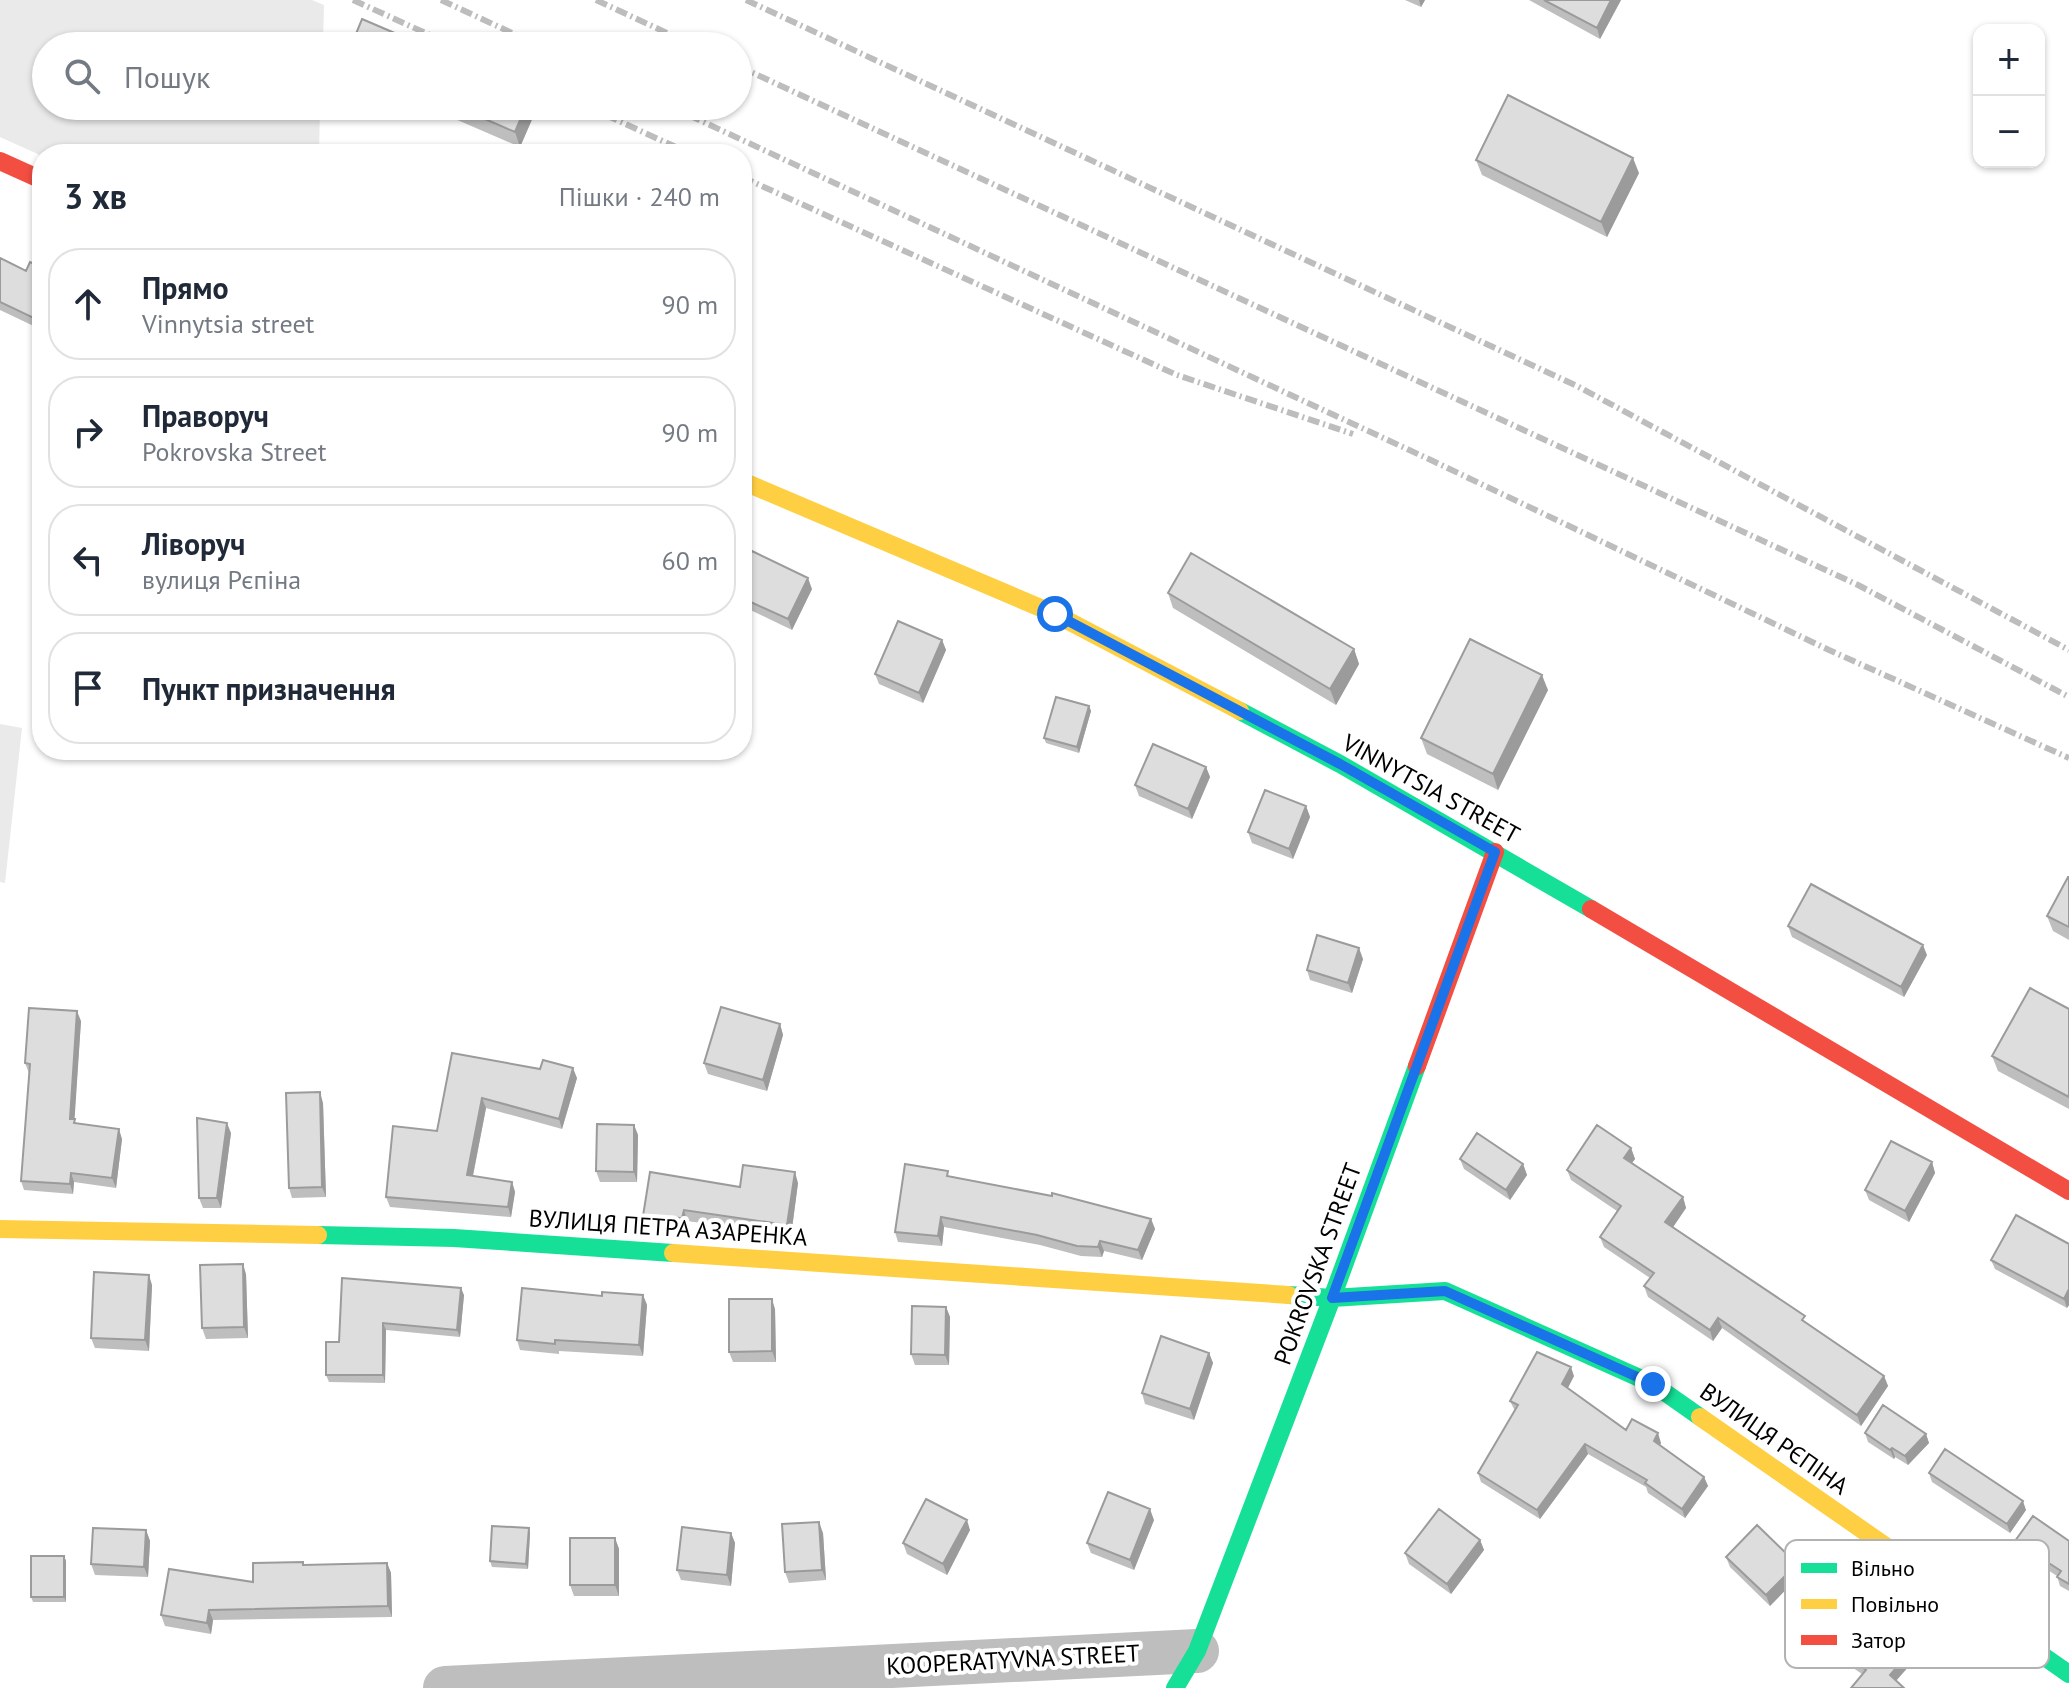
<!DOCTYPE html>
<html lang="uk">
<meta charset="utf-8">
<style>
:root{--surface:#fff;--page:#f6f6f7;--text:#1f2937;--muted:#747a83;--line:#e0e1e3}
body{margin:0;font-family:"PT Sans",sans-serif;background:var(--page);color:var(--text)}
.controls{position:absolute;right:24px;top:24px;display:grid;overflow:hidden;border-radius:16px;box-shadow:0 2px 6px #0004}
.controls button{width:72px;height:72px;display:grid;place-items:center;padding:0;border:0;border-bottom:2px solid var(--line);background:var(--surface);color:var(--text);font:40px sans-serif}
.stop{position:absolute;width:24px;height:24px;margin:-18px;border:6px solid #1a73e8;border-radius:50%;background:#fff}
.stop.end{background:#1a73e8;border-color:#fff;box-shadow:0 2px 8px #0008}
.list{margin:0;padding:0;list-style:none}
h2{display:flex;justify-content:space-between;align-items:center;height:104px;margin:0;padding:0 32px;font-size:34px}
h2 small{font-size:26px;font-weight:400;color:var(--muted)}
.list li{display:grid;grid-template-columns:52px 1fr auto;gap:24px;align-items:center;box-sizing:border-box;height:112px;margin:0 16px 16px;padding:0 16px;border:2px solid var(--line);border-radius:32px}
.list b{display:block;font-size:30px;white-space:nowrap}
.list p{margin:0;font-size:26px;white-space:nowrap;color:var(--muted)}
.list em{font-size:26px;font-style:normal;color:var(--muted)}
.icon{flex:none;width:44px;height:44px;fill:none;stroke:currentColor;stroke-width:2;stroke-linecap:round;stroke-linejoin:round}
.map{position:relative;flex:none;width:2069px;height:1688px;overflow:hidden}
.search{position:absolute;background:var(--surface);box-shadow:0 2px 6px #0004;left:32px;top:32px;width:720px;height:88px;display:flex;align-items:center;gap:20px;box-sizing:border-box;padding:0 28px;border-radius:44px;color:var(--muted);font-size:30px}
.panel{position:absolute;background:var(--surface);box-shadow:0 2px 6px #0004;left:32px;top:144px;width:720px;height:616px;border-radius:32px}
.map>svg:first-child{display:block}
.green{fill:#eaeaea}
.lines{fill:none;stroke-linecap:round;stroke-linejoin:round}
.street{stroke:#bebebe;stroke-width:44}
.fast{stroke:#16e098;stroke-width:18}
.slow{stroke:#ffcf43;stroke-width:18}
.jam{stroke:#f24e42;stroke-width:18}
.rail{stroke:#bdbdbd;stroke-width:6;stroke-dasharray:12 4 2 4;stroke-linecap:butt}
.wall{fill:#bebebe}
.shaded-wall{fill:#9b9b9b}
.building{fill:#ddd;stroke:#9b9b9b;stroke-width:2}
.route{stroke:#1a73e8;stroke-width:10}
.labels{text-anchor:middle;stroke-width:8;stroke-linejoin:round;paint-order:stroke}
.street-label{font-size:24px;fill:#000;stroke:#fff}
.key{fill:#fff;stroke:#b2b2b2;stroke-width:2}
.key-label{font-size:22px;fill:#000}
</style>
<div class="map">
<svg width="2069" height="1688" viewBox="0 0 2069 1688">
<rect width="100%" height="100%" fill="#fff"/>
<!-- green -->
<path class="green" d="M 0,0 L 312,0 L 324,5 L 323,46 L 46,46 L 46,106 L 320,106 L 319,154 L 42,156 L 0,137 Z
M 0,724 L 22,728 L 5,883 L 0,882 Z"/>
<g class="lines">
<!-- street -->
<path class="street" d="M 445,1688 L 1197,1651"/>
<!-- fast -->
<path class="fast" d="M 1240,711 L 1340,764 L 1591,909
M 318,1235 L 454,1238 L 673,1253
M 1289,1295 L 1332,1298 L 1445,1291 L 1653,1384 L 1700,1417
M 1966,1602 L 2069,1674
M 1175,1688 L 1197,1651 L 1332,1298 L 1417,1066"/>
<!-- slow -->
<path class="slow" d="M 742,481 L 1055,614 L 1240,711
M 0,1229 L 318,1235
M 673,1253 L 1289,1295
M 1700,1417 L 1966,1602"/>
<!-- jam -->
<path class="jam" d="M 0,161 L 42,180
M 1591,909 L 2069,1191
M 1417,1066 L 1495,852"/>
<!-- rail -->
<path class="rail" d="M 353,0 L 454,46
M 441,0 L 540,46
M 596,0 L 695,46
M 746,0 L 1577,386 L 2069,650
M 738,66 L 1858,585 L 2069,697
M 586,106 L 691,154
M 669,106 L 1435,462 L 1829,650 L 2069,758
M 742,177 L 1177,375 L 1353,434"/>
</g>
<!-- wall -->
<path class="wall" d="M 1405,0 L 1425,0 L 1421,7 Z
M 1529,0 L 1621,0 L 1600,39 Z
M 425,106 L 537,106 L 537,108 L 520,147 Z
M 1476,160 L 1639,173 L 1607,237 L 1482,175 Z
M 0,258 L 26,271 L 42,267 L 42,330 L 0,310 Z
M 742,572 L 812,589 L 792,630 L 742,606 Z
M 1168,593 L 1354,649 L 1359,664 L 1336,705 L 1173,608 Z
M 942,640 L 946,650 L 923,703 L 879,684 L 875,674 Z
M 1548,690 L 1498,790 L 1427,754 L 1421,738 Z
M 1089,706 L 1091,711 L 1079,753 L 1046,743 L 1044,738 Z
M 1206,767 L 1210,777 L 1192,819 L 1139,796 L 1135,785 Z
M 1306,806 L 1310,817 L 1293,859 L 1252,843 L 1248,832 Z
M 2069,877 L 2069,940 L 2053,931 L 2047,916 Z
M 1788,926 L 1927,955 L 1904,997 L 1792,937 Z
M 1363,959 L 1352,993 L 1310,980 L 1307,970 Z
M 2069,1009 L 2069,1109 L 1998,1071 L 1992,1056 Z
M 81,1021 L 74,1119 L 76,1124 L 122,1139 L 116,1188 L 74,1182 L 73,1194 L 24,1190 L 21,1181 L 29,1073 L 25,1063 Z
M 780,1024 L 783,1035 L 767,1091 L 708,1074 L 704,1063 Z
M 452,1053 L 577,1078 L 562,1129 L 486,1108 L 473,1176 L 512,1182 L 515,1192 L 511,1217 L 390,1207 L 386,1197 L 437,1131 Z
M 323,1103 L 326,1197 L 292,1198 L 289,1188 Z
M 634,1125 L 638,1135 L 637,1182 L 600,1182 L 596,1171 Z
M 231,1133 L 221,1208 L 203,1208 L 199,1198 Z
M 1631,1148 L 1635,1159 L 1632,1163 L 1683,1197 L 1686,1208 L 1673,1227 L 1809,1325 L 1884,1376 L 1888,1386 L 1861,1426 L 1722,1328 L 1713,1341 L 1648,1297 L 1644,1286 L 1650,1278 L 1604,1247 L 1600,1237 L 1617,1211 L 1571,1180 L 1567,1170 Z
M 1460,1159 L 1523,1164 L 1527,1175 L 1510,1200 L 1464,1169 Z
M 1932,1162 L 1935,1173 L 1909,1222 L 1869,1200 L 1865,1190 Z
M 950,1177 L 1151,1219 L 1155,1229 L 1142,1260 L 1104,1251 L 1102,1257 L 1081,1256 L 1040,1245 L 944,1227 L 942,1246 L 898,1242 L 895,1232 Z
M 798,1183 L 791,1236 L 687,1221 L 686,1229 L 647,1226 L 643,1216 L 740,1187 Z
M 2069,1244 L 2069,1305 L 2067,1308 L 1995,1269 L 1991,1260 Z
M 246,1274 L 248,1338 L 206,1339 L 202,1328 Z
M 342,1278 L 464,1295 L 460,1337 L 386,1330 L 385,1383 L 329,1382 L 326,1375 L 339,1342 Z
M 152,1285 L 149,1351 L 95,1348 L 91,1338 Z
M 643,1295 L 647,1305 L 643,1356 L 559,1351 L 559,1354 L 520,1350 L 517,1340 L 602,1296 Z
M 946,1307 L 950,1317 L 949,1365 L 915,1365 L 911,1354 Z
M 775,1309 L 776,1362 L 733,1362 L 729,1352 Z
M 1209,1353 L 1213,1363 L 1194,1420 L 1145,1404 L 1142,1393 Z
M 1574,1376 L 1568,1388 L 1626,1430 L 1661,1443 L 1660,1445 L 1704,1477 L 1708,1486 L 1685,1518 L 1648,1493 L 1646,1487 L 1588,1454 L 1540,1519 L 1481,1482 L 1478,1473 L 1515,1411 L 1510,1401 Z
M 1865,1433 L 1926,1434 L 1929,1443 L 1908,1465 L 1895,1457 L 1894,1459 L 1868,1442 Z
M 1929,1473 L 2026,1510 L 2010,1533 L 1932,1482 Z
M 1154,1520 L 1134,1570 L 1091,1553 L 1087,1543 Z
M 146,1530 L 150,1541 L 148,1577 L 95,1575 L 91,1564 Z
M 970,1530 L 947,1575 L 907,1554 L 903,1543 Z
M 530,1533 L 528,1569 L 492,1567 L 490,1561 Z
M 731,1533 L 735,1543 L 731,1586 L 681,1580 L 677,1570 Z
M 823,1533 L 826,1580 L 789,1583 L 785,1572 Z
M 615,1538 L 619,1549 L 619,1596 L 574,1596 L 570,1585 Z
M 1480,1540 L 1484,1550 L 1451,1594 L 1409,1564 L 1405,1553 Z
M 2015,1541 L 2069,1541 L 2069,1591 L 2060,1586 L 2057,1576 L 2019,1551 Z
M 64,1556 L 66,1561 L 66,1602 L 33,1602 L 31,1597 Z
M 1726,1557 L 1797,1564 L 1801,1574 L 1770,1606 L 1730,1567 Z
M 303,1562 L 304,1565 L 387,1563 L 391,1573 L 392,1617 L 213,1620 L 211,1634 L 165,1626 L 161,1615 Z
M 1818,1638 L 1925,1648 L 1896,1681 L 1862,1674 L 1821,1646 Z"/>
<!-- shaded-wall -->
<path class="shaded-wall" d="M 1419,0 L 1425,0 L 1421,7 Z
M 1611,0 L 1621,0 L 1600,39 L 1597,28 Z
M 526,106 L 537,106 L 537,108 L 520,147 L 515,132 Z
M 1633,158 L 1639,173 L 1607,237 L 1601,222 Z
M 746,203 L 750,214 L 742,230 L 742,212 Z
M 808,578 L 812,589 L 792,630 L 788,619 Z
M 942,640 L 946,650 L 923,703 L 919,693 Z
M 1354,649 L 1359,664 L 1336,705 L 1330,689 Z
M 1542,675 L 1548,690 L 1498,790 L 1493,774 Z
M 1089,706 L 1091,711 L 1079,753 L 1077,747 Z
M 1206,767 L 1210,777 L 1192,819 L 1188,809 Z
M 1306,806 L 1310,817 L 1293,859 L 1289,849 Z
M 1923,945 L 1927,955 L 1904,997 L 1901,987 Z
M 1359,948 L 1363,959 L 1352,993 L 1348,983 Z
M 77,1011 L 81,1021 L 74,1128 L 70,1119 Z
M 780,1024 L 783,1035 L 767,1091 L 763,1080 Z
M 573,1068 L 577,1078 L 562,1129 L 559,1119 Z
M 320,1092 L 323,1103 L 326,1197 L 322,1187 Z
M 482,1098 L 486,1108 L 471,1185 L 467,1175 Z
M 227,1123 L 231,1133 L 221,1208 L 217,1198 Z
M 634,1125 L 638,1135 L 637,1182 L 634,1172 Z
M 119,1129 L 122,1139 L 116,1188 L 112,1178 Z
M 1631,1148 L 1635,1159 L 1628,1168 L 1624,1158 Z
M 1932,1162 L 1935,1173 L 1909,1222 L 1905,1211 Z
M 1523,1164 L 1527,1175 L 1510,1200 L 1506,1190 Z
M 795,1172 L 798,1183 L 791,1236 L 787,1225 Z
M 71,1173 L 74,1182 L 73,1194 L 70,1184 Z
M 512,1182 L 515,1192 L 511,1217 L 508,1207 Z
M 1683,1197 L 1686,1208 L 1669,1233 L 1665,1222 Z
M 684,1210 L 687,1221 L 686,1229 L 682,1218 Z
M 941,1217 L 944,1227 L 942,1246 L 938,1236 Z
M 1151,1219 L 1155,1229 L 1142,1260 L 1138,1250 Z
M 1100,1241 L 1104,1251 L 1102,1257 L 1098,1247 Z
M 243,1264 L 246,1274 L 248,1338 L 244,1327 Z
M 149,1275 L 152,1285 L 149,1351 L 145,1340 Z
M 461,1288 L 464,1295 L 460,1337 L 457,1330 Z
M 2069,1289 L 2069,1305 L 2067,1308 L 2064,1299 Z
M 643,1295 L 647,1305 L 643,1356 L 639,1345 Z
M 772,1299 L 775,1309 L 776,1362 L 772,1351 Z
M 946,1307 L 950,1317 L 949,1365 L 945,1355 Z
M 1718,1318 L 1722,1328 L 1713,1341 L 1710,1330 Z
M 383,1323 L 386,1330 L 385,1383 L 383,1375 Z
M 1209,1353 L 1213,1363 L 1194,1420 L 1190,1409 Z
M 1571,1367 L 1574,1376 L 1565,1393 L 1562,1384 Z
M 1884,1376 L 1888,1386 L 1861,1426 L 1857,1415 Z
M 1658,1433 L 1661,1443 L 1657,1450 L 1654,1441 Z
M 1926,1434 L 1929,1443 L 1908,1465 L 1905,1456 Z
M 1585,1444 L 1588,1454 L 1540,1519 L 1537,1510 Z
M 1892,1448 L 1895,1457 L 1894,1459 L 1890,1450 Z
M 1704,1477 L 1708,1486 L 1685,1518 L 1682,1509 Z
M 2023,1501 L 2026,1510 L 2010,1533 L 2007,1524 Z
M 1150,1509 L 1154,1520 L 1134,1570 L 1130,1560 Z
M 967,1520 L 970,1530 L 947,1575 L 943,1564 Z
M 819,1522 L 823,1533 L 826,1580 L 822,1570 Z
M 529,1528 L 530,1533 L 528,1569 L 526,1564 Z
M 146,1530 L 150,1541 L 148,1577 L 144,1567 Z
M 731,1533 L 735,1543 L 731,1586 L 727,1575 Z
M 615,1538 L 619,1549 L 619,1596 L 615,1585 Z
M 1480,1540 L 1484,1550 L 1451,1594 L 1447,1584 Z
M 64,1556 L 66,1561 L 66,1602 L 64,1597 Z
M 387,1563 L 391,1573 L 392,1617 L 388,1606 Z
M 1797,1564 L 1801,1574 L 1770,1606 L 1766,1595 Z
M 209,1610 L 213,1620 L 211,1634 L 207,1623 Z
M 1921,1640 L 1925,1648 L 1893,1684 L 1890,1675 Z"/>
<!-- building -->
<path class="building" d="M 1544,0 L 1611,0 L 1597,28 Z
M 362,19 L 425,46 L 351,46 Z
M 1508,95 L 1633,158 L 1601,222 L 1476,160 Z
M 455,106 L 526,106 L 515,132 Z
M 634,150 L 642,154 L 632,154 Z
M 0,258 L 26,271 L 30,262 L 42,267 L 42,322 L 0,302 Z
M 752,551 L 808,578 L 788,619 L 742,598 L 742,572 Z
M 1191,553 L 1354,649 L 1330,689 L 1168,593 Z
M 898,621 L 942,640 L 919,693 L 875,674 Z
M 1470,639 L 1542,675 L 1493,774 L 1421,738 Z
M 1056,697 L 1089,706 L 1077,747 L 1044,738 Z
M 1153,744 L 1206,767 L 1188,809 L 1135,785 Z
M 1265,790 L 1306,806 L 1289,849 L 1248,832 Z
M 2068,877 L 2069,877 L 2069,927 L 2047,916 Z
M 1811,884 L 1923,945 L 1901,987 L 1788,926 Z
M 1317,935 L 1359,948 L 1348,983 L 1307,970 Z
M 2030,988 L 2069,1009 L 2069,1097 L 1992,1056 Z
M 721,1007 L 780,1024 L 763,1080 L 704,1063 Z
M 29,1008 L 77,1011 L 70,1119 L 75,1119 L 74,1123 L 119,1129 L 112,1178 L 71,1173 L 70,1184 L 21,1181 L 30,1064 L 25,1063 Z
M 452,1053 L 540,1069 L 543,1060 L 573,1068 L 559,1119 L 482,1098 L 467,1175 L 512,1182 L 508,1207 L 386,1197 L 393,1126 L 437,1131 Z
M 320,1092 L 322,1187 L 289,1188 L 286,1093 Z
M 197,1118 L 227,1123 L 217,1198 L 199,1198 Z
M 597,1124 L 634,1125 L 634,1172 L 596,1171 Z
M 1597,1125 L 1631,1148 L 1624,1158 L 1683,1197 L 1665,1222 L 1805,1316 L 1802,1320 L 1884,1376 L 1857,1415 L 1718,1318 L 1710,1330 L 1644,1286 L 1654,1273 L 1600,1237 L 1621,1206 L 1567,1170 Z
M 1477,1133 L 1523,1164 L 1506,1190 L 1460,1159 Z
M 1891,1141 L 1932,1162 L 1905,1211 L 1865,1190 Z
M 905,1164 L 948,1171 L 947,1176 L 1052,1196 L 1052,1193 L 1151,1219 L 1138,1250 L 1100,1241 L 1098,1247 L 1077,1246 L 1037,1235 L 941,1217 L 938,1236 L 895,1232 Z
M 743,1165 L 795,1172 L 787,1225 L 684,1210 L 682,1218 L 643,1216 L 650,1172 L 740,1187 Z
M 2016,1215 L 2069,1244 L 2069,1289 L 2064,1299 L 1991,1260 Z
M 243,1264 L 244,1327 L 202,1328 L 200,1265 Z
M 94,1272 L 149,1275 L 145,1340 L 91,1338 Z
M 342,1278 L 461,1288 L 457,1330 L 383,1323 L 383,1375 L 326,1375 L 326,1342 L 339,1342 Z
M 522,1288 L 602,1296 L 602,1292 L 643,1295 L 639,1345 L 555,1340 L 555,1344 L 517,1340 Z
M 729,1299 L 772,1299 L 772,1351 L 729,1352 Z
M 912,1306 L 946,1307 L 945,1355 L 911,1354 Z
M 1161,1336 L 1209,1353 L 1190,1409 L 1142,1393 Z
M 1537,1352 L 1571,1367 L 1562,1384 L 1626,1430 L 1632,1419 L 1658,1433 L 1654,1441 L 1704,1477 L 1682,1509 L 1645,1483 L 1647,1480 L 1585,1444 L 1537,1510 L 1478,1473 L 1518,1405 L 1510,1401 Z
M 1883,1405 L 1926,1434 L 1905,1456 L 1892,1448 L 1890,1450 L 1865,1433 Z
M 1945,1449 L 2023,1501 L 2007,1524 L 1929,1473 Z
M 1108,1492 L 1150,1509 L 1130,1560 L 1087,1543 Z
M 926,1499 L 967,1520 L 943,1564 L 903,1543 Z
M 1439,1509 L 1480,1540 L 1447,1584 L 1405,1553 Z
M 2033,1516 L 2069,1541 L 2069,1584 L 2057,1577 L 2061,1571 L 2015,1541 Z
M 819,1522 L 822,1570 L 785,1572 L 782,1524 Z
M 1757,1525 L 1797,1564 L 1766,1595 L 1726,1557 Z
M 492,1526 L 529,1528 L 526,1564 L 490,1561 Z
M 682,1527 L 731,1533 L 727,1575 L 677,1570 Z
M 93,1528 L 146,1530 L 144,1567 L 91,1564 Z
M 570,1538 L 615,1538 L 615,1585 L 570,1585 Z
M 31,1556 L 64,1556 L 64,1597 L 31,1597 Z
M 303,1562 L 303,1565 L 387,1563 L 388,1606 L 209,1610 L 207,1623 L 161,1615 L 169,1569 L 253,1582 L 253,1563 Z
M 1849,1592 L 1896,1623 L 1899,1620 L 1921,1640 L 1890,1675 L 1904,1688 L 1851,1688 L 1866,1670 L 1818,1638 Z"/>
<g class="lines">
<!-- route -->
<path class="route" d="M 1055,614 L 1340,764 L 1495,852 L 1332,1298 L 1445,1291 L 1653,1384"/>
</g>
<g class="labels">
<!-- street labels -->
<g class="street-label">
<text transform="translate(1431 789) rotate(29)" y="8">VINNYTSIA STREET</text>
<text transform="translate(668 1228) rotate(4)" y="8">ВУЛИЦЯ ПЕТРА АЗАРЕНКА</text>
<text transform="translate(1318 1264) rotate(-70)" y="8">POKROVSKA STREET</text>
<text transform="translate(1774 1439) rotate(35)" y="8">ВУЛИЦЯ РЄПІНА</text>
<text transform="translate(1013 1660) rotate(-3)" y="8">KOOPERATYVNA STREET</text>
</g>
</g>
<!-- legend -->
<rect x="1785" y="1540" width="264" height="128" rx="12" class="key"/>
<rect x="1801" y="1563" width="36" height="10" fill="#16e098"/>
<rect x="1801" y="1599" width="36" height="10" fill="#ffcf43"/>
<rect x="1801" y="1635" width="36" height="10" fill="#f24e42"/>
<g class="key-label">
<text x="1851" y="1576">Вільно</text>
<text x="1851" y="1612">Повільно</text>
<text x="1851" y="1648">Затор</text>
</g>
</svg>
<div class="controls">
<button>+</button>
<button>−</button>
</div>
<div class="stop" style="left:1055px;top:614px"></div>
<div class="stop end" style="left:1653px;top:1384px"></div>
<div class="search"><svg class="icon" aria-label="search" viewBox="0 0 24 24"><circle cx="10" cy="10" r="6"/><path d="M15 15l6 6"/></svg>Пошук</div>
<section class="panel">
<h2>3 хв<small>Пішки · 240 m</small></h2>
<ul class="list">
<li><svg class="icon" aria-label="ahead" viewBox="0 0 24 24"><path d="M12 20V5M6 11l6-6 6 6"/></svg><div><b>Прямо</b><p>Vinnytsia street</p></div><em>90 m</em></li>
<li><svg class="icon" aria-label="right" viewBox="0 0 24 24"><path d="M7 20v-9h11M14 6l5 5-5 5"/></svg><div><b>Праворуч</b><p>Pokrovska Street</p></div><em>90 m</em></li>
<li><svg class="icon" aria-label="left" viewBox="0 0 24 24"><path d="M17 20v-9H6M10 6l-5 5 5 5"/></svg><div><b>Ліворуч</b><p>вулиця Рєпіна</p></div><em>60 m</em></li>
<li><svg class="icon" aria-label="arrive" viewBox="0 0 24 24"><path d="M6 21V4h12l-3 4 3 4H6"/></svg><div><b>Пункт призначення</b></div></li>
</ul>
</section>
</div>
